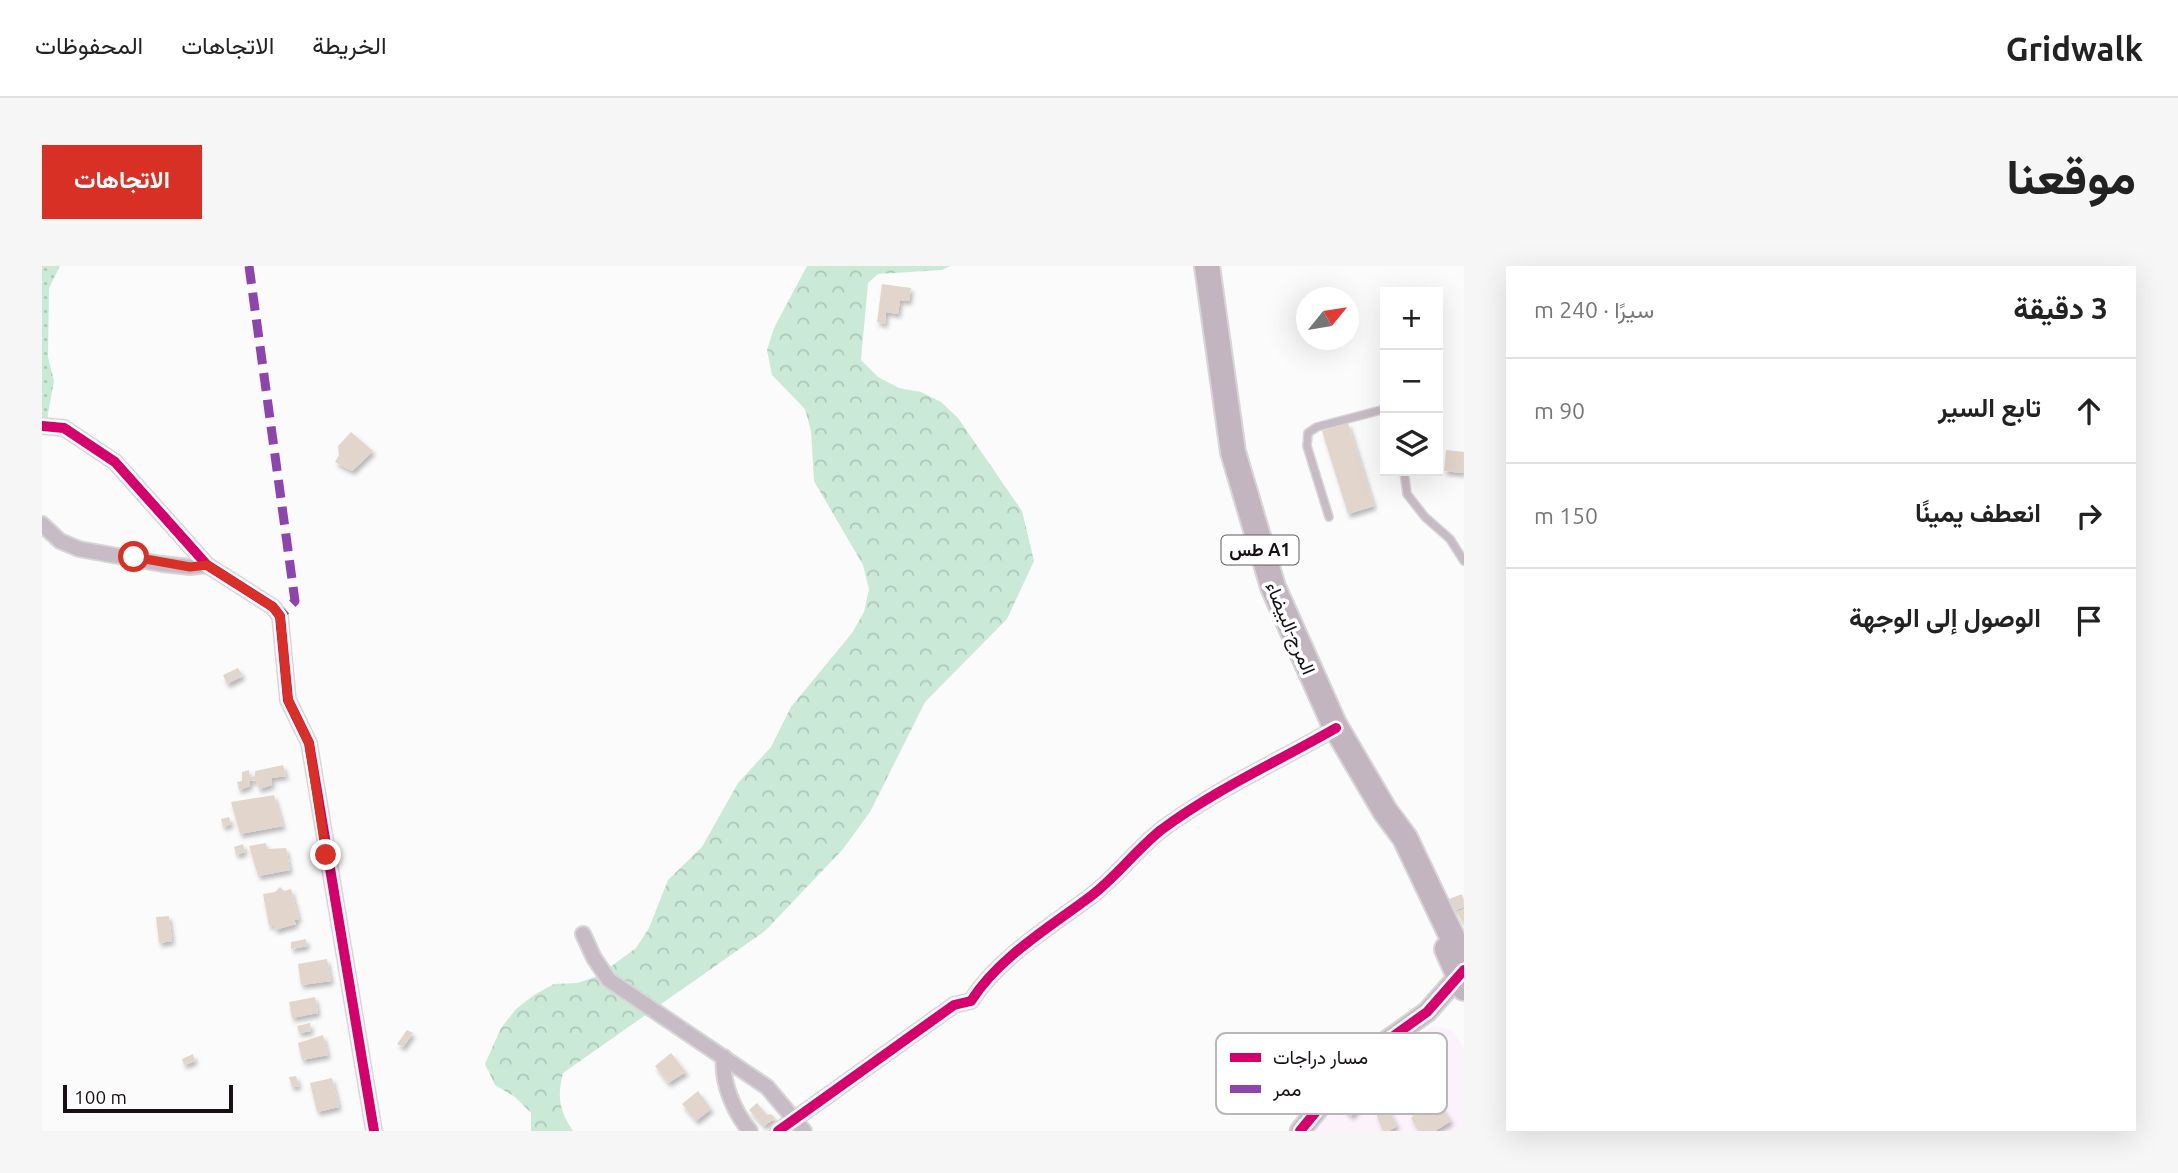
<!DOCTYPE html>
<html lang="ar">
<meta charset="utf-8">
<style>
:root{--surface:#fff;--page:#f6f6f6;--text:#222;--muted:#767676;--line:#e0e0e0;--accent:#d93025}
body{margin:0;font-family:Ubuntu,Vazirmatn,sans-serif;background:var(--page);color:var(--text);direction:rtl}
.controls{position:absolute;right:21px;top:21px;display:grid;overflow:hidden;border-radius:0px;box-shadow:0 7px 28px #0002}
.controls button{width:63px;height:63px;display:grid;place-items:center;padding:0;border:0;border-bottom:2px solid var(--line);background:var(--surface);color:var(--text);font:35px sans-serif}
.compass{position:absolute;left:1254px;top:21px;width:63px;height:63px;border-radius:50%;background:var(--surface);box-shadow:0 7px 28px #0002;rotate:60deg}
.scale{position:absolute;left:21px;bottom:18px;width:170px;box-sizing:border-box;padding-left:7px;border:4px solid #171117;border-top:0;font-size:19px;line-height:24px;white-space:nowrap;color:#171117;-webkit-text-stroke:5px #fff;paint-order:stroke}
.stop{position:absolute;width:21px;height:21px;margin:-16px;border:5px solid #d93025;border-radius:50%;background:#fff}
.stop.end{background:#d93025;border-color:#fff;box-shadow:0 2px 7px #0008}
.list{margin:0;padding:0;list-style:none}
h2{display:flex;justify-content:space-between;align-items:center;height:91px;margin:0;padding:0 28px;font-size:30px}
h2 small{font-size:23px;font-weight:400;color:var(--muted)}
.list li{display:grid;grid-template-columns:46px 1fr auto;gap:21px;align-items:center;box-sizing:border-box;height:105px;padding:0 28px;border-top:2px solid var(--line)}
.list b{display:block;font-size:26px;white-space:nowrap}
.list em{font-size:23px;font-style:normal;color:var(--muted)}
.icon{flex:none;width:38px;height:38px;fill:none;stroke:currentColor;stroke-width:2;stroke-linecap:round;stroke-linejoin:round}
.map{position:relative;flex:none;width:1422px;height:865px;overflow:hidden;direction:ltr;border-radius:0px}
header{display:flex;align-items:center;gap:42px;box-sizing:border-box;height:98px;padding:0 35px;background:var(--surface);border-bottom:2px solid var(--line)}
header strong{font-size:33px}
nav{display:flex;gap:38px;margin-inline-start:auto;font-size:24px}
.intro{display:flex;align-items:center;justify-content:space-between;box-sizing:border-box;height:168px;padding:0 42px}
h1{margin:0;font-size:49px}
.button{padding:18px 32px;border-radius:0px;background:var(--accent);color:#fff;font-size:24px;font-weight:700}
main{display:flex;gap:42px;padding:0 42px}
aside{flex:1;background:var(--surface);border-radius:0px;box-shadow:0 7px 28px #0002}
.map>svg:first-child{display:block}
.education{fill:#fcf2fc}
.grass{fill:url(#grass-dots)}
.forest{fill:url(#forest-crowns)}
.building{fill:#e2d6cc;filter:url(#shadow)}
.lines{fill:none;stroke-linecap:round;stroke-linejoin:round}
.lane-casing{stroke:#d7d6d7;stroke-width:10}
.street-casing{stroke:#d7d6d7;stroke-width:18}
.secondary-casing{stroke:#d7d6d7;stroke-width:23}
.highway-casing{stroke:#d7d6d7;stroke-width:28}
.lane{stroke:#c7bbc5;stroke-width:7}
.street{stroke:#c7bbc5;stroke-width:14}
.secondary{stroke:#c6bac5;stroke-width:19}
.highway{stroke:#c2b5c0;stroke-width:24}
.quiet{stroke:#8e44ad;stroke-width:9;stroke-dasharray:18 9;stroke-linecap:butt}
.cycleway-casing{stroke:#fff;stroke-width:15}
.cycleway{stroke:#d6006c;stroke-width:10}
.route{stroke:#d93025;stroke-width:9}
.labels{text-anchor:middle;stroke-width:7;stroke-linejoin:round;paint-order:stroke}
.shield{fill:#fff;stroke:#5d585d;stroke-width:2}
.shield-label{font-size:18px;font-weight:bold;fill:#171117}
.street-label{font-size:19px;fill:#171117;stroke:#fff}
.key{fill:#fff;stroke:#b9b8b9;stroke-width:2}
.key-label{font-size:19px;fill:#171117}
</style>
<header>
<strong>Gridwalk</strong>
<nav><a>الخريطة</a><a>الاتجاهات</a><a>المحفوظات</a></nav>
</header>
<div class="intro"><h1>موقعنا</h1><a class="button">الاتجاهات</a></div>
<main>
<aside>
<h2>3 دقيقة<small>سيرًا · 240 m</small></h2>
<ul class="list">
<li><svg class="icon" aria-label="ahead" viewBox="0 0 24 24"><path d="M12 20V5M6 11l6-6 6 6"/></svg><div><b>تابع السير</b></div><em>90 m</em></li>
<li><svg class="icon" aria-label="right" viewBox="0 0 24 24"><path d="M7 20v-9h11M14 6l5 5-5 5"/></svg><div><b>انعطف يمينًا</b></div><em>150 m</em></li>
<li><svg class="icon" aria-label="arrive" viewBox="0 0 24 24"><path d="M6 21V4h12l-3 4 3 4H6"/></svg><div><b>الوصول إلى الوجهة</b></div></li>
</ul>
</aside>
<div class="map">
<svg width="1422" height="865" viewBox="0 0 1422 865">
<defs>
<pattern id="grass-dots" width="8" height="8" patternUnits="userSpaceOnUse" patternTransform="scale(1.75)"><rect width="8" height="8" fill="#cae9d7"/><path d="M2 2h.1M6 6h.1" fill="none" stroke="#adc7b8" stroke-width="1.8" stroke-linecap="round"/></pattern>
<pattern id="forest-crowns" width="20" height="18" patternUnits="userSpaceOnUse" patternTransform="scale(1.75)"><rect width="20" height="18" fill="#cae9d7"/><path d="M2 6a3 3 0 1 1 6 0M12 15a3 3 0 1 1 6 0" fill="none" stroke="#adc7b8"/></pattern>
<filter id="shadow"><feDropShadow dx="2.5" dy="4" stdDeviation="2" flood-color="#0004"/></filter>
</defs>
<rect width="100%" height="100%" fill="#fcfbfc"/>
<!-- education -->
<path class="education" d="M 1391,760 L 1411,764 L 1422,783 L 1422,865 L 1270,865 L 1331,801 Z"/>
<!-- grass -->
<path class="grass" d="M 0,0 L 18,0 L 7,22 L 6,91 L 12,115 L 5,153 L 0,152 Z"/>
<!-- forest -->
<path class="forest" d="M 765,0 L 908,0 L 900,4 L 836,8 L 826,17 L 819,94 L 836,111 L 857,122 L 879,126 L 899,136 L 916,152 L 980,245 L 992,295 L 965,353 L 883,436 L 828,546 L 801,583 L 723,665 L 521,807 C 515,830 517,845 531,865 L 489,865 L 489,847 L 473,831 L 453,819 L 443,798 L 459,762 L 474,743 L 492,729 L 512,718 L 535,717 L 556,710 L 594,682 L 607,662 L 626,614 L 660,581 L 696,517 L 729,481 L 749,441 L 810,367 L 822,346 L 827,323 L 821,299 L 772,215 L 769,165 L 763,143 L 730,109 L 725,84 L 732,62 Z"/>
<!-- building -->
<path class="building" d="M 840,18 L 869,22 L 867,35 L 858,34 L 856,48 L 844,46 L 843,58 L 835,56 Z
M 1306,157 L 1332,240 L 1306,248 L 1280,165 Z
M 309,166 L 331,185 L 310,205 L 293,196 L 297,189 L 296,180 Z
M 1404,184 L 1422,186 L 1421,207 L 1402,205 Z
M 196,402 L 201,410 L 185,418 L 181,409 Z
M 241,499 L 244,510 L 229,512 L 230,519 L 217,523 L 214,514 L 207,515 L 208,520 L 197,524 L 195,516 L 200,515 L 200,506 L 207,504 L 208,511 L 213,510 L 213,505 Z
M 232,529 L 241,560 L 198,568 L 189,536 Z
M 187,551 L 189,558 L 181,561 L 179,553 Z
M 224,577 L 225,583 L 244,582 L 248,604 L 216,610 L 207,580 Z
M 201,578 L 203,586 L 194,589 L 192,581 Z
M 238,621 L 242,625 L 249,623 L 257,653 L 252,654 L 254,658 L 233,664 L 232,659 L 227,660 L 221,628 L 233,626 Z
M 1420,628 L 1422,641 L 1412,645 L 1407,633 Z
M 1422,643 L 1422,655 L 1420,656 L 1415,646 Z
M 127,650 L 130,675 L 117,677 L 114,651 Z
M 264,673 L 265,680 L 249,683 L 249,676 Z
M 285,693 L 289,715 L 259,719 L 256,698 Z
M 273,731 L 276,747 L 250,752 L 247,736 Z
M 268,757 L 269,765 L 257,767 L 255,760 Z
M 365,764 L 371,767 L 361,781 L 355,778 Z
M 281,769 L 286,789 L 260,794 L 256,777 Z
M 629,787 L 644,806 L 626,817 L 613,800 Z
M 151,788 L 153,795 L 142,799 L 140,793 Z
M 254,810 L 257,820 L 250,821 L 247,811 Z
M 290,812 L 297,841 L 275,846 L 268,817 Z
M 656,825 L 669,843 L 654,855 L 640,838 Z
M 1392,829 L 1409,855 L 1393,865 L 1376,864 L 1369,852 L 1372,850 L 1368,845 Z
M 715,837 L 725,849 L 729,848 L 733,852 L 722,860 L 707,844 Z
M 1309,837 L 1315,844 L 1309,850 L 1302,843 Z
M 1345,841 L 1355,860 L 1347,865 L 1340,863 L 1334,847 Z"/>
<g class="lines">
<defs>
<path id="lane" d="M 1362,205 L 1365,228 L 1383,251 L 1408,273 L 1422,295
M 1287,251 L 1265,180 L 1266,167 L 1275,161 L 1343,143"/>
<path id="street" d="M 0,160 L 22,162 L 73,196 L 165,299 L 231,341 L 238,350 L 246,434 L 267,477 L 332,865
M 0,258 L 18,275 L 37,283 L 120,298 L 148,301 L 165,299
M 541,668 L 552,692 L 567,714 L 725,821 L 762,865
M 682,791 C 679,816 692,846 708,865
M 736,865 L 912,739 L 929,735 C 957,691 1008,661 1049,630 C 1074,611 1094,584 1119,564 C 1174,523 1235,496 1294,462"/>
<path id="secondary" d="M 1258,865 L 1314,797 L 1385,746 L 1422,704"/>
<path id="highway" d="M 1165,0 L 1191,186 L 1231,321 L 1292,458 L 1343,545 L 1363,572 L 1422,696
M 1405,683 L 1422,722"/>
</defs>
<!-- lane casing -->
<use href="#lane" class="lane-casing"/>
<!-- street casing -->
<use href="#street" class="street-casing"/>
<!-- secondary casing -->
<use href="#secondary" class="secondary-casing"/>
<!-- highway casing -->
<use href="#highway" class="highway-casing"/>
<!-- lane -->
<use href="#lane" class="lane"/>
<!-- street -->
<use href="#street" class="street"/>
<!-- secondary -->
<use href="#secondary" class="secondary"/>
<!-- highway -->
<use href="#highway" class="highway"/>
<!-- quiet -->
<path class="quiet" d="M 207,0 L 253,335 L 238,350"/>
<defs>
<path id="cycleway" d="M 0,160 L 22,162 L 73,196 L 165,299 L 231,341 L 238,350 L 246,434 L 267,477 L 332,865
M 736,865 L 912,739 L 929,735 C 957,691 1008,661 1049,630 C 1074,611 1094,584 1119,564 C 1174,523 1235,496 1294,462
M 1258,865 L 1314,797 L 1385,746 L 1422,704"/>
</defs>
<!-- cycleway casing -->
<use href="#cycleway" class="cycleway-casing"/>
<!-- cycleway -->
<use href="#cycleway" class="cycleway"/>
</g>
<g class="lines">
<!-- route -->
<path class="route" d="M 92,291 L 148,301 L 165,299 L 231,341 L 238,350 L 246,434 L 267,477 L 284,589"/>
</g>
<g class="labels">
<!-- shield labels -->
<rect class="shield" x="1179.5" y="269.5" width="77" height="29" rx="5"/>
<g class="shield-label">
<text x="1218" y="290">طس A1</text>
</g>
<!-- street labels -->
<g class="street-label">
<text transform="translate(1249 362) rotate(67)" y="7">المرج-البيضاء</text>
</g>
</g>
<!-- legend -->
<rect x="1174" y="767" width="231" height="81" rx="10" class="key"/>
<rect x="1188" y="787" width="31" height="9" fill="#d6006c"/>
<rect x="1188" y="819" width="31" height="8" fill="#8e44ad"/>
<g class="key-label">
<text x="1231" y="798">مسار دراجات</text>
<text x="1231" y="830">ممر</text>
</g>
</svg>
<div class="controls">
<button>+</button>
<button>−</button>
<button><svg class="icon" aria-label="layers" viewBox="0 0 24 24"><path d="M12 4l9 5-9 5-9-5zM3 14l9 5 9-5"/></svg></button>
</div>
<svg class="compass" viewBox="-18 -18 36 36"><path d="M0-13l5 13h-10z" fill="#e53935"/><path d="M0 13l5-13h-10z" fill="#767676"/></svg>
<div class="scale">100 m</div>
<div class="stop" style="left:92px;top:291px"></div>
<div class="stop end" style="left:284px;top:589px"></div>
</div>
</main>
